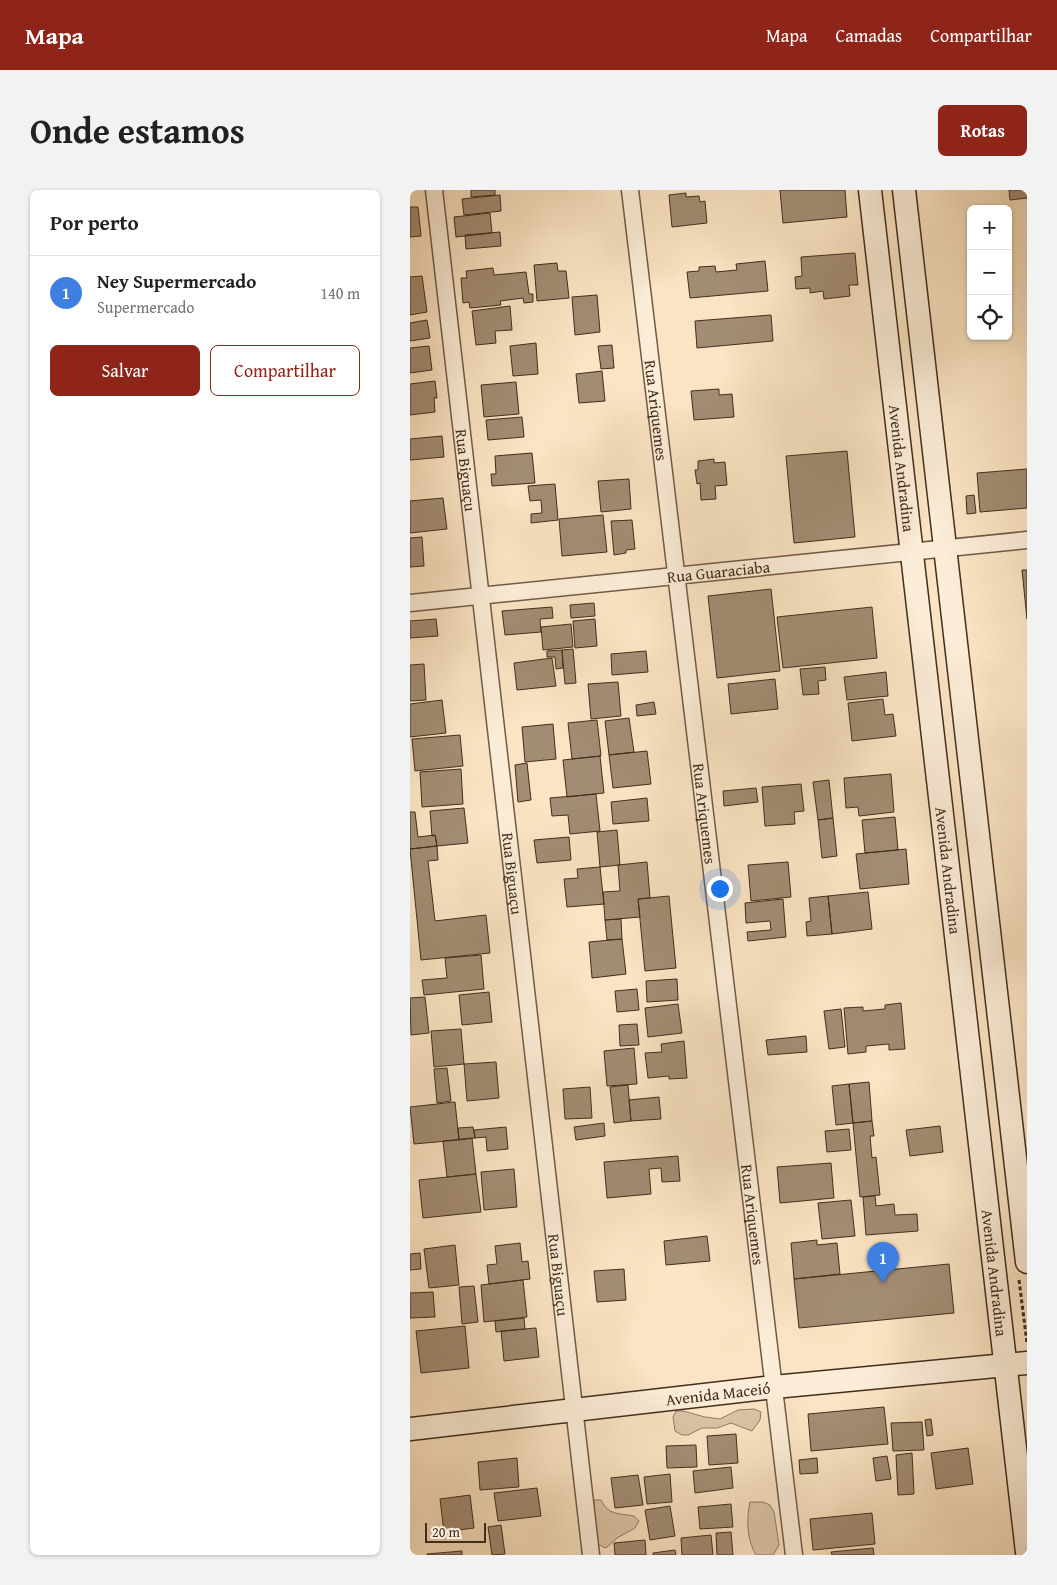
<!DOCTYPE html>
<html lang="pt">
<meta charset="utf-8">
<style>
:root{--surface:#fff;--page:#f2f2f2;--text:#202124;--muted:#757577;--line:#e0e0e0;--accent:#8f2418}
body{margin:0;font-family:"Gentium Book Plus",serif;background:var(--page);color:var(--text)}
.controls{position:absolute;right:15px;top:15px;display:grid;overflow:hidden;border-radius:8px;box-shadow:0 1px 4px #0004}
.controls button{width:45px;height:45px;display:grid;place-items:center;padding:0;border:0;border-bottom:1px solid var(--line);background:var(--surface);color:var(--text);font:25px sans-serif}
.scale{position:absolute;left:15px;bottom:12px;width:61px;box-sizing:border-box;padding-left:5px;border:2px solid #432d1d;border-top:0;font-size:14px;line-height:18px;white-space:nowrap;color:#432d1d;-webkit-text-stroke:4px #fcedd8;paint-order:stroke}
.you{position:absolute;left:309px;top:698px;width:18px;height:18px;margin:-12px;border:4px solid #fff;border-radius:50%;background:#1a73e8;box-shadow:0 0 0 8px #1a73e833}
.badge{display:grid;place-items:center;width:32px;height:32px;border-radius:50%;background:var(--accent);color:#fff;font-size:16px;font-weight:700}
.pin{position:absolute;translate:-50% -41px;filter:drop-shadow(0 1px 2px #0008)}
.pin::after{content:'';position:absolute;top:26px;width:18px;height:15px;background:inherit;clip-path:polygon(0 0,100% 0,50% 100%)}
.list{margin:0;padding:0;list-style:none}
h2{display:flex;justify-content:space-between;align-items:center;height:65px;margin:0;padding:0 20px;font-size:21px}
h2 small{font-size:16px;font-weight:400;color:var(--muted)}
.list li{display:grid;grid-template-columns:32px 1fr auto;gap:15px;align-items:center;box-sizing:border-box;height:75px;padding:0 20px;border-top:1px solid var(--line)}
.list b{display:block;font-size:19px;white-space:nowrap}
.list p{margin:0;font-size:16px;white-space:nowrap;color:var(--muted)}
.list em{font-size:16px;font-style:normal;color:var(--muted)}
.actions{display:flex;gap:10px;padding:15px 20px}
.actions a{flex:1;padding:11px 0;border:1px solid var(--accent);border-radius:8px;text-align:center;font-size:18px;color:var(--accent)}
.actions .main{background:var(--accent);color:#fff}
.icon{flex:none;width:28px;height:28px;fill:none;stroke:currentColor;stroke-width:2;stroke-linecap:round;stroke-linejoin:round}
.map{position:relative;flex:none;width:617px;height:1365px;overflow:hidden;border-radius:8px}
header{display:flex;align-items:center;gap:30px;box-sizing:border-box;height:70px;padding:0 25px;background:var(--accent);color:#fff}
header strong{font-size:24px}
nav{display:flex;gap:28px;margin-inline-start:auto;font-size:18px}
.intro{display:flex;align-items:center;justify-content:space-between;box-sizing:border-box;height:120px;padding:0 30px}
h1{margin:0;font-size:35px}
.button{padding:12px 22px;border-radius:8px;background:var(--accent);color:#fff;font-size:18px;font-weight:700}
main{display:flex;gap:30px;padding:0 30px}
aside{flex:1;background:var(--surface);border-radius:8px;box-shadow:0 1px 4px #0004}
.map>svg:first-child{display:block}
.green{fill:#dbc5a7;stroke:#8f7962}
.building{fill:#a28c73;stroke:#432d1d}
.lines{fill:none;stroke-linecap:round;stroke-linejoin:round}
.street-casing{stroke:#715b46;stroke-width:19}
.secondary-casing{stroke:#432d1d;stroke-width:25}
.path{stroke:#432d1d;stroke-width:3;stroke-dasharray:4 2.5;stroke-linecap:butt}
.street{stroke:#fcedd8;stroke-width:16}
.secondary{stroke:#fcedd8;stroke-width:22}
.labels{text-anchor:middle;stroke-width:4;stroke-linejoin:round;paint-order:stroke}
.street-label{font-size:16px;fill:#432d1d;stroke:#fcedd8}
</style>
<header>
<strong>Mapa</strong>
<nav><a>Mapa</a><a>Camadas</a><a>Compartilhar</a></nav>
</header>
<div class="intro"><h1>Onde estamos</h1><a class="button">Rotas</a></div>
<main>
<aside>
<h2>Por perto<small></small></h2>
<ul class="list">
<li><span class="badge" style="background:#3f7fe0">1</span><div><b>Ney Supermercado</b><p>Supermercado</p></div><em>140 m</em></li>
</ul>
<div class="actions"><a class="main">Salvar</a><a>Compartilhar</a></div>
</aside>
<div class="map">
<svg width="617" height="1365" viewBox="0 0 617 1365">
<rect width="100%" height="100%" fill="#fae4c3"/>
<filter id="stains"><feTurbulence type="fractalNoise" baseFrequency=".004" numOctaves="4"/><feColorMatrix values="0 0 0 0 .2 0 0 0 0 .09 0 0 0 0 .02 0 0 0 .5 -.17"/></filter>
<radialGradient id="worn" r=".72"><stop offset=".6" stop-color="#630" stop-opacity="0"/><stop offset="1" stop-color="#630" stop-opacity=".3"/></radialGradient>
<!-- green -->
<path class="green" d="M 344,1219 L 351,1222 L 350,1230 L 342,1241 L 321,1233 L 307,1238 L 292,1238 L 278,1245 L 272,1245 L 265,1241 L 263,1227 L 266,1221 L 273,1221 L 295,1227 L 310,1229 L 328,1220 Z
M 184,1310 L 191,1310 C 199,1326 209,1323 224,1326 L 229,1331 L 225,1338 L 207,1348 L 196,1358 C 177,1353 183,1325 184,1310 Z
M 340,1312 L 353,1312 L 360,1315 L 364,1322 L 369,1355 L 363,1365 L 346,1365 C 337,1350 336,1330 340,1312 Z"/>
<!-- building -->
<path class="building" d="M 61,0 L 85,0 L 85,5 L 61,7 Z
M 370,0 L 435,0 L 437,27 L 373,33 Z
M 599,0 L 617,0 L 617,8 L 600,10 Z
M 276,3 L 276,7 L 289,6 L 290,12 L 295,11 L 297,33 L 262,37 L 259,5 Z
M 90,5 L 91,21 L 54,25 L 52,9 Z
M 0,17 L 8,17 L 11,46 L 0,47 Z
M 80,23 L 82,43 L 46,47 L 44,27 Z
M 90,42 L 91,56 L 56,59 L 55,45 Z
M 445,63 L 448,95 L 439,95 L 440,106 L 414,109 L 413,101 L 400,103 L 400,98 L 386,99 L 385,87 L 392,86 L 391,67 Z
M 355,71 L 358,101 L 280,108 L 277,82 L 289,81 L 289,77 L 305,76 L 306,82 L 327,80 L 326,74 Z
M 147,73 L 148,81 L 156,81 L 159,108 L 127,111 L 124,75 Z
M 83,78 L 84,85 L 116,82 L 119,104 L 123,104 L 123,112 L 114,113 L 113,108 L 90,111 L 91,115 L 60,118 L 59,112 L 53,113 L 51,88 L 57,88 L 56,81 Z
M 12,86 L 17,122 L 0,125 L 0,87 Z
M 187,105 L 190,142 L 165,145 L 162,107 Z
M 100,116 L 102,140 L 85,141 L 86,153 L 66,155 L 62,121 Z
M 361,125 L 363,151 L 287,158 L 285,131 Z
M 17,130 L 20,148 L 0,151 L 0,133 Z
M 126,153 L 128,184 L 103,186 L 100,156 Z
M 202,155 L 204,178 L 191,179 L 188,156 Z
M 19,156 L 22,180 L 0,183 L 0,158 Z
M 192,181 L 195,211 L 169,213 L 166,184 Z
M 25,191 L 27,208 L 24,208 L 25,222 L 0,225 L 0,194 Z
M 106,192 L 109,224 L 74,227 L 71,195 Z
M 309,199 L 309,205 L 322,204 L 324,227 L 284,230 L 281,201 Z
M 112,227 L 114,247 L 78,250 L 76,230 Z
M 32,246 L 34,267 L 0,270 L 0,249 Z
M 437,261 L 445,347 L 384,353 L 376,266 Z
M 122,263 L 125,293 L 82,296 L 81,284 L 86,284 L 85,266 Z
M 304,269 L 304,273 L 315,272 L 317,295 L 305,296 L 306,309 L 291,310 L 290,293 L 287,294 L 285,280 L 288,280 L 288,271 Z
M 617,279 L 617,318 L 570,322 L 567,283 Z
M 219,289 L 221,319 L 191,322 L 188,291 Z
M 145,294 L 148,330 L 121,333 L 121,324 L 132,323 L 131,310 L 120,311 L 118,296 Z
M 564,305 L 566,323 L 557,324 L 556,306 Z
M 33,308 L 37,339 L 0,343 L 0,311 Z
M 193,325 L 197,362 L 152,366 L 149,329 Z
M 222,330 L 225,359 L 216,360 L 216,363 L 204,365 L 201,331 Z
M 12,347 L 14,376 L 0,377 L 0,348 Z
M 612,380 L 617,380 L 617,429 Z
M 361,399 L 370,481 L 307,488 L 298,406 Z
M 184,413 L 185,426 L 161,428 L 160,415 Z
M 142,417 L 143,428 L 130,429 L 131,442 L 95,445 L 92,421 Z
M 462,417 L 467,468 L 373,478 L 367,427 Z
M 26,429 L 28,446 L 0,448 L 0,431 Z
M 185,429 L 187,456 L 165,458 L 163,431 Z
M 161,434 L 163,457 L 133,460 L 131,437 Z
M 163,459 L 166,493 L 155,494 L 152,460 Z
M 152,460 L 153,478 L 146,479 L 145,467 L 137,467 L 137,461 Z
M 236,461 L 238,482 L 202,485 L 201,464 Z
M 142,468 L 146,496 L 107,500 L 104,473 Z
M 14,474 L 16,510 L 0,511 L 0,475 Z
M 415,477 L 416,490 L 408,491 L 409,504 L 393,505 L 390,479 Z
M 476,482 L 478,506 L 437,510 L 434,487 Z
M 365,489 L 368,519 L 321,524 L 318,494 Z
M 208,492 L 211,526 L 181,529 L 178,494 Z
M 473,509 L 475,525 L 483,524 L 486,546 L 442,551 L 438,513 Z
M 32,510 L 36,543 L 0,547 L 0,514 Z
M 244,512 L 246,524 L 227,526 L 226,515 Z
M 219,528 L 224,562 L 199,565 L 195,531 Z
M 187,530 L 191,566 L 162,569 L 158,533 Z
M 143,534 L 146,569 L 115,572 L 112,537 Z
M 50,545 L 53,576 L 5,581 L 2,549 Z
M 237,561 L 241,594 L 203,598 L 199,565 Z
M 190,566 L 194,603 L 157,607 L 153,570 Z
M 117,573 L 121,610 L 108,612 L 105,575 Z
M 51,579 L 53,614 L 12,617 L 10,582 Z
M 481,584 L 484,622 L 449,626 L 448,617 L 436,618 L 434,588 Z
M 419,590 L 423,628 L 408,630 L 403,592 Z
M 391,594 L 394,621 L 384,622 L 385,634 L 355,636 L 352,597 Z
M 346,598 L 348,612 L 314,616 L 313,601 Z
M 186,604 L 190,641 L 160,644 L 158,625 L 142,626 L 140,608 Z
M 237,608 L 239,631 L 203,634 L 201,612 Z
M 54,618 L 58,653 L 27,656 L 25,645 L 22,646 L 20,621 Z
M 0,622 L 5,622 L 8,647 L 25,645 L 27,656 L 0,659 Z
M 485,627 L 488,660 L 455,663 L 452,630 Z
M 423,628 L 427,666 L 412,668 L 408,630 Z
M 207,640 L 210,675 L 190,677 L 187,642 Z
M 159,647 L 161,670 L 127,673 L 124,650 Z
M 27,656 L 28,670 L 18,671 L 25,731 L 76,725 L 80,763 L 11,770 L 0,659 Z
M 496,659 L 499,694 L 450,699 L 446,664 Z
M 237,672 L 240,708 L 228,709 L 230,727 L 195,730 L 193,702 L 210,701 L 208,675 Z
M 378,672 L 381,707 L 341,711 L 338,675 Z
M 190,677 L 194,714 L 157,717 L 154,689 L 168,688 L 167,679 Z
M 458,702 L 462,739 L 422,744 L 418,706 Z
M 259,706 L 266,778 L 235,781 L 228,709 Z
M 418,706 L 422,744 L 397,746 L 396,732 L 401,731 L 399,708 Z
M 373,709 L 376,747 L 338,751 L 337,742 L 361,740 L 360,731 L 336,733 L 335,713 Z
M 211,729 L 212,749 L 197,750 L 195,730 Z
M 212,749 L 216,784 L 182,788 L 179,752 Z
M 71,765 L 74,799 L 14,805 L 12,790 L 37,788 L 35,768 Z
M 267,789 L 268,810 L 237,812 L 236,791 Z
M 227,799 L 229,820 L 207,822 L 205,801 Z
M 79,802 L 82,832 L 52,835 L 49,805 Z
M 15,807 L 19,843 L 1,845 L 0,808 Z
M 491,813 L 495,859 L 479,860 L 479,854 L 456,856 L 456,862 L 438,864 L 434,818 L 453,817 L 453,821 L 475,819 L 475,815 Z
M 268,814 L 272,843 L 238,847 L 235,818 Z
M 431,819 L 435,857 L 419,859 L 414,821 Z
M 227,834 L 229,855 L 210,856 L 209,835 Z
M 51,839 L 54,874 L 24,877 L 21,841 Z
M 396,846 L 397,862 L 358,865 L 356,850 Z
M 274,851 L 277,888 L 259,889 L 259,886 L 238,888 L 235,863 L 252,862 L 251,854 Z
M 224,858 L 227,894 L 197,896 L 194,861 Z
M 86,872 L 89,908 L 57,911 L 54,874 Z
M 37,878 L 41,911 L 27,913 L 24,879 Z
M 459,892 L 462,931 L 443,933 L 439,894 Z
M 439,894 L 443,933 L 426,935 L 422,896 Z
M 218,895 L 221,931 L 204,933 L 200,897 Z
M 180,897 L 182,928 L 155,929 L 153,899 Z
M 249,907 L 251,929 L 221,931 L 219,910 Z
M 45,912 L 49,950 L 4,954 L 0,917 Z
M 462,931 L 464,946 L 460,946 L 462,968 L 466,967 L 470,1005 L 450,1007 L 443,933 Z
M 194,933 L 195,946 L 166,950 L 164,937 Z
M 530,936 L 533,962 L 500,966 L 496,940 Z
M 63,937 L 65,948 L 49,950 L 48,938 Z
M 96,937 L 98,959 L 77,961 L 76,947 L 65,948 L 64,940 Z
M 439,939 L 441,960 L 417,962 L 415,941 Z
M 62,948 L 66,984 L 37,987 L 33,951 Z
M 268,966 L 270,991 L 252,992 L 251,978 L 239,979 L 241,1004 L 197,1008 L 194,972 Z
M 421,973 L 424,1008 L 370,1013 L 367,977 Z
M 104,979 L 107,1017 L 74,1020 L 71,982 Z
M 66,984 L 71,1022 L 13,1028 L 9,990 Z
M 465,1006 L 466,1016 L 484,1014 L 485,1025 L 507,1024 L 508,1041 L 456,1045 L 453,1007 Z
M 441,1010 L 445,1046 L 412,1049 L 408,1013 Z
M 297,1046 L 300,1071 L 256,1075 L 254,1051 Z
M 407,1050 L 407,1055 L 427,1053 L 430,1084 L 384,1089 L 381,1053 Z
M 110,1053 L 112,1072 L 118,1071 L 120,1089 L 79,1094 L 77,1075 L 87,1074 L 85,1056 Z
M 45,1055 L 49,1095 L 19,1098 L 14,1059 Z
M 10,1063 L 11,1079 L 0,1080 L 0,1064 Z
M 539,1074 L 544,1123 L 389,1138 L 384,1089 Z
M 214,1079 L 216,1110 L 187,1112 L 184,1081 Z
M 113,1090 L 117,1127 L 74,1132 L 71,1095 Z
M 64,1096 L 68,1132 L 52,1134 L 49,1097 Z
M 23,1102 L 25,1127 L 0,1128 L 0,1103 Z
M 114,1128 L 115,1139 L 86,1142 L 85,1131 Z
M 55,1136 L 59,1178 L 11,1183 L 6,1141 Z
M 126,1138 L 129,1167 L 94,1171 L 91,1141 Z
M 474,1217 L 478,1254 L 401,1261 L 398,1224 Z
M 521,1229 L 523,1245 L 517,1246 L 515,1230 Z
M 512,1232 L 514,1260 L 483,1261 L 481,1233 Z
M 326,1244 L 328,1273 L 299,1275 L 297,1246 Z
M 286,1255 L 287,1277 L 257,1278 L 256,1256 Z
M 558,1258 L 563,1294 L 526,1299 L 521,1263 Z
M 502,1263 L 504,1304 L 488,1305 L 486,1265 Z
M 477,1266 L 481,1289 L 466,1291 L 463,1268 Z
M 107,1268 L 109,1297 L 70,1300 L 68,1272 Z
M 407,1268 L 408,1283 L 390,1284 L 389,1270 Z
M 321,1277 L 323,1298 L 285,1303 L 283,1281 Z
M 260,1284 L 262,1312 L 237,1314 L 234,1287 Z
M 228,1285 L 233,1315 L 205,1318 L 201,1288 Z
M 127,1298 L 131,1326 L 88,1331 L 84,1303 Z
M 60,1305 L 64,1338 L 34,1342 L 30,1309 Z
M 321,1314 L 323,1337 L 290,1339 L 288,1317 Z
M 260,1316 L 265,1346 L 240,1350 L 235,1320 Z
M 462,1323 L 465,1354 L 403,1360 L 400,1329 Z
M 91,1335 L 95,1364 L 82,1365 L 78,1337 Z
M 321,1342 L 323,1365 L 307,1365 L 306,1343 Z
M 301,1345 L 303,1365 L 272,1365 L 271,1348 Z
M 235,1350 L 236,1365 L 205,1365 L 204,1353 Z
M 463,1358 L 464,1365 L 422,1365 L 421,1362 Z
M 265,1360 L 266,1365 L 243,1365 L 243,1363 Z
M 52,1361 L 52,1365 L 17,1365 L 17,1364 Z"/>
<g class="lines">
<defs>
<g id="street">
<path id="s1" d="M 24,0 L 181,1365"/>
<path id="s2" d="M 220,0 L 384,1365"/>
<path id="s3" d="M 0,413 L 617,350"/>
</g>
<g id="secondary">
<path id="s4" d="M 460,0 L 617,1362"/>
<path d="M 494,0 L 617,1072"/>
<path id="s5" d="M 0,1239 L 364,1197 L 617,1173"/>
</g>
</defs>
<!-- street casing -->
<use href="#street" class="street-casing"/>
<!-- secondary casing -->
<use href="#secondary" class="secondary-casing"/>
<!-- path -->
<path class="path" d="M 609,1090 L 617,1153"/>
<!-- street -->
<use href="#street" class="street"/>
<!-- secondary -->
<use href="#secondary" class="secondary"/>
</g>
<g class="labels">
<!-- street labels -->
<g class="street-label">
<text dy="6" stroke="none"><textPath href="#s2" startOffset="222">Rua Ariquemes</textPath></text>
<text dy="6" stroke="none"><textPath href="#s4" startOffset="280">Avenida Andradina</textPath></text>
<text dy="6" stroke="none"><textPath href="#s1" startOffset="282">Rua Biguaçu</textPath></text>
<text dy="6" stroke="none"><textPath href="#s3" startOffset="310">Rua Guaraciaba</textPath></text>
<text dy="6" stroke="none"><textPath href="#s2" startOffset="628">Rua Ariquemes</textPath></text>
<text dy="6" stroke="none"><textPath href="#s4" startOffset="685">Avenida Andradina</textPath></text>
<text dy="6" stroke="none"><textPath href="#s1" startOffset="688">Rua Biguaçu</textPath></text>
<text dy="6" stroke="none"><textPath href="#s2" startOffset="1032">Rua Ariquemes</textPath></text>
<text dy="6" stroke="none"><textPath href="#s4" startOffset="1090">Avenida Andradina</textPath></text>
<text dy="6" stroke="none"><textPath href="#s1" startOffset="1092">Rua Biguaçu</textPath></text>
<text dy="6" stroke="none"><textPath href="#s5" startOffset="310">Avenida Maceió</textPath></text>
</g>
</g>
<rect width="100%" height="100%" filter="url(#stains)"/>
<rect width="100%" height="100%" fill="url(#worn)"/>
</svg>
<div class="controls">
<button>+</button>
<button>−</button>
<button><svg class="icon" aria-label="locate" viewBox="0 0 24 24"><circle cx="12" cy="12" r="6"/><path d="M12 2v4M12 18v4M2 12h4M18 12h4"/></svg></button>
</div>
<div class="scale">20 m</div>
<div class="you"></div>
<div class="pin badge" style="left:473px;top:1093px;background:#3f7fe0">1</div>
</div>
</main>
